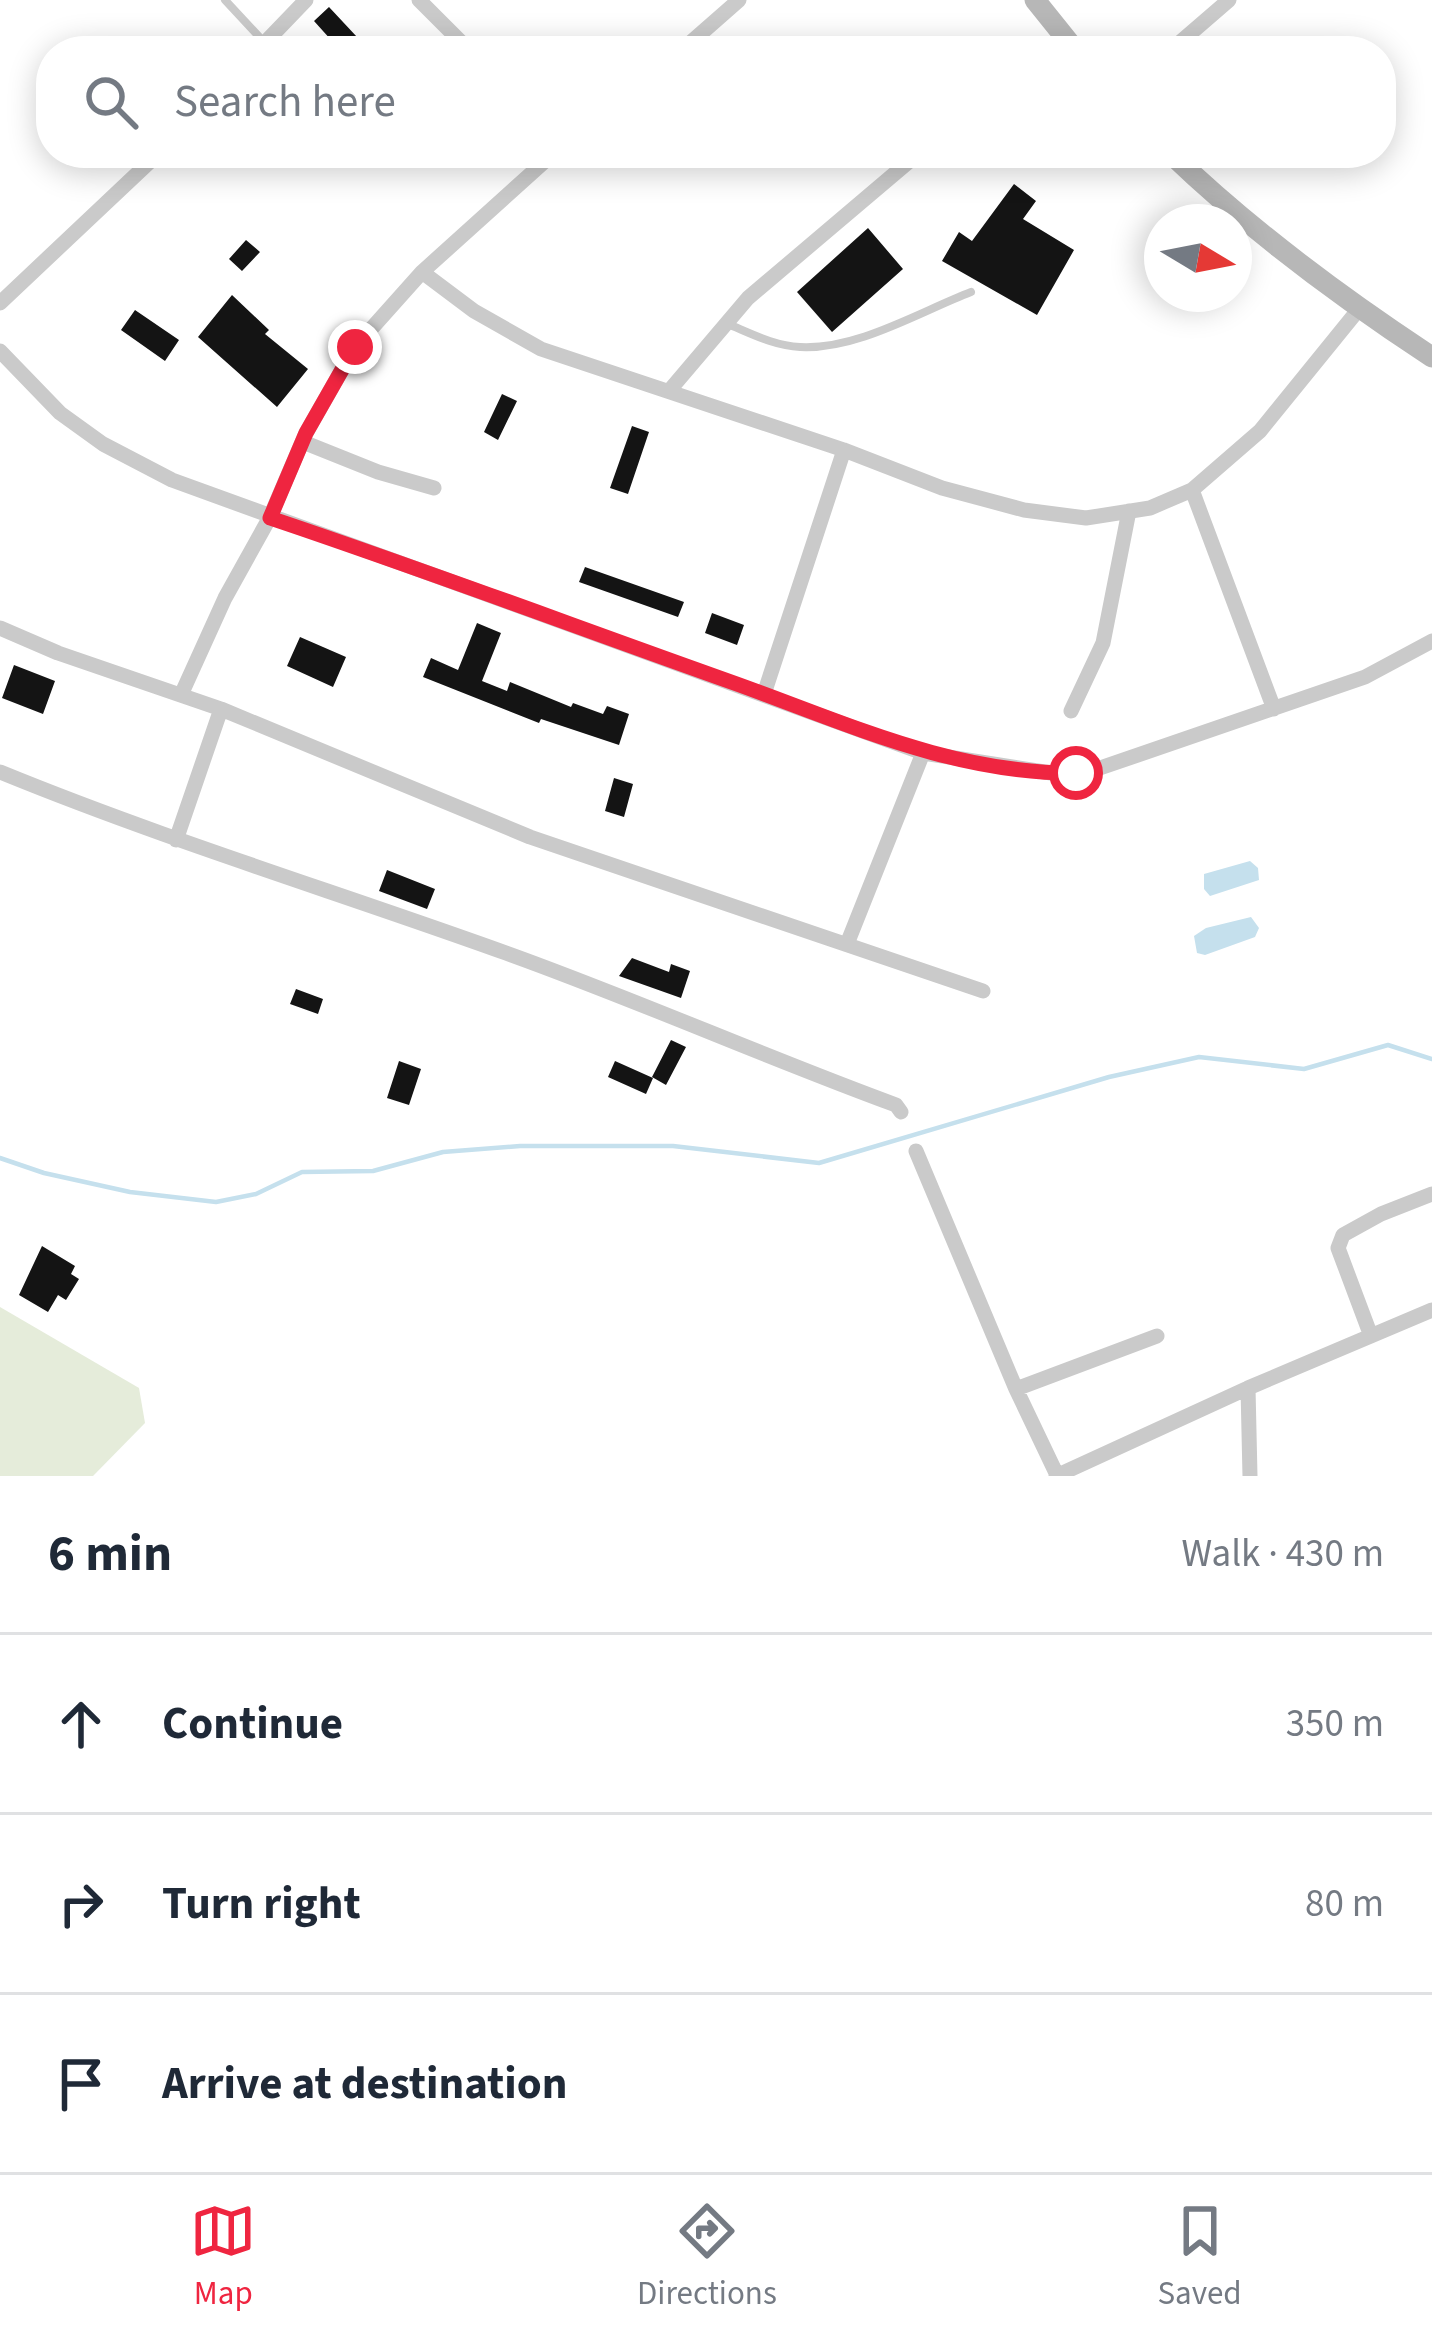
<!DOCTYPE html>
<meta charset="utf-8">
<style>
:root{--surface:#fff;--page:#f2f2f3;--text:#1f2937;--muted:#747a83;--line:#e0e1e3;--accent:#ef2540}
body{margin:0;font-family:"Source Sans 3",sans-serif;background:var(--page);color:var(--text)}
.compass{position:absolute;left:1144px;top:204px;width:108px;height:108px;border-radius:50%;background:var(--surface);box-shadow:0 6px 30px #0003;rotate:100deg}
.stop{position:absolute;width:36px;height:36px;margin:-27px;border:9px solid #ef2540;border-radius:50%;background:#fff}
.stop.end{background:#ef2540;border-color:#fff;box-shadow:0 3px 12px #0008}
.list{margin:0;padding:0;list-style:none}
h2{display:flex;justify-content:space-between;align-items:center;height:156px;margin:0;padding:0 48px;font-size:51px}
h2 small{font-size:39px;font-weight:400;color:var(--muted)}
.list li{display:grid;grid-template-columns:78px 1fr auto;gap:36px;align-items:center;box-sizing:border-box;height:180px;padding:0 48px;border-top:3px solid var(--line)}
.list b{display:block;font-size:45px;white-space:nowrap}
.list em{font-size:39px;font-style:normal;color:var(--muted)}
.icon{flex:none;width:66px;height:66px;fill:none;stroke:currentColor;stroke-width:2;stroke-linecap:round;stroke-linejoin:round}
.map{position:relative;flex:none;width:1432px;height:1476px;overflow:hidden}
.search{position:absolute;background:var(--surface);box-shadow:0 6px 30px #0003;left:36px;right:36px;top:36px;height:132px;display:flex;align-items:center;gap:30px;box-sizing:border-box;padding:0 42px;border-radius:48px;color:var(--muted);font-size:45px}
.sheet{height:696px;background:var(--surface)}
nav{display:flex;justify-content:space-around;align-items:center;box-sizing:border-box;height:168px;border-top:3px solid var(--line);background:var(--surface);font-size:33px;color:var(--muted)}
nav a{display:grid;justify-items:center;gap:6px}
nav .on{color:var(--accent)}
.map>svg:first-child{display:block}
.green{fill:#e5ecda}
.water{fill:#c5e0ed}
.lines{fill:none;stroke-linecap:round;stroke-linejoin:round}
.stream{stroke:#c5e0ed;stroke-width:4.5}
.building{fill:#141414}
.lane{stroke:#cacaca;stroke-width:8}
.street{stroke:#cacaca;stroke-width:15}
.secondary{stroke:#b7b7b7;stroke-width:21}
.route{stroke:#ef2540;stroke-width:15}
</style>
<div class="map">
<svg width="1432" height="1476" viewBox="0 0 1432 1476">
<rect width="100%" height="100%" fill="#fff"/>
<!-- green -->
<path class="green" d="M 0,1307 L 139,1388 L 145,1423 L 93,1476 L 0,1476 Z"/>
<!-- water -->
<path class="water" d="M 1250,861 L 1258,868 L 1259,880 L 1210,896 L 1204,889 L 1204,874 Z
M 1251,917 L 1259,928 L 1255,937 L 1205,955 L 1197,953 L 1194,936 L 1206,928 Z"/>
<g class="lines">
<!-- stream -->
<path class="stream" d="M 0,1158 L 44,1173 L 130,1192 L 216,1202 L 256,1194 L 302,1172 L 373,1171 L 443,1152 L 520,1146 L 673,1146 L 819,1163 L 1109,1077 L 1199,1057 L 1304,1069 L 1388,1045 L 1432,1059"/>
</g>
<!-- building -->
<path class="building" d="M 329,7 L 357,37 L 341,51 L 314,21 Z
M 1014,184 L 1036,201 L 1023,219 L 1074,250 L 1037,315 L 942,261 L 959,232 L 972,241 Z
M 868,228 L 903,269 L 832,332 L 797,292 Z
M 246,240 L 260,252 L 242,271 L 229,259 Z
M 232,295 L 269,330 L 265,334 L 308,369 L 277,407 L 198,337 Z
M 135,310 L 179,340 L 165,361 L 121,330 Z
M 502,394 L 517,401 L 498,440 L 484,432 Z
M 632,426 L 649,432 L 628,494 L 610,488 Z
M 585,567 L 684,602 L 678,617 L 579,582 Z
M 712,613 L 744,625 L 737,645 L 705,633 Z
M 477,623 L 501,633 L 482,681 L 507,691 L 510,682 L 571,707 L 573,703 L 603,714 L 607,706 L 629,714 L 619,745 L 541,719 L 539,723 L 423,677 L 431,658 L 458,670 Z
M 300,637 L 346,657 L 333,687 L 287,666 Z
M 14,665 L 55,681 L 43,714 L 2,698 Z
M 614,778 L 633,784 L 624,817 L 605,811 Z
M 387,870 L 435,889 L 427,909 L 379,891 Z
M 632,958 L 669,972 L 671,964 L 690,971 L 681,998 L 619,976 Z
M 296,989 L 323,999 L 318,1014 L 290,1004 Z
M 671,1040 L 686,1047 L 666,1085 L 652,1077 Z
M 399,1061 L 421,1069 L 409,1105 L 387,1098 Z
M 615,1061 L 653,1078 L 646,1094 L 608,1077 Z
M 42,1246 L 75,1266 L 71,1274 L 79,1279 L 66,1300 L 58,1295 L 48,1312 L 19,1295 Z"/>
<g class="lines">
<!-- lane -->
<path class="lane" d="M 225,0 L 264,42
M 728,324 C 752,334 775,346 800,347 C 857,350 919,312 971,292"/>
<!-- street -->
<path class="street" d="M 419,0 L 470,51
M 257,51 L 306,0
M 681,51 L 739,0
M 1170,51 L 1229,0
M 422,272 L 474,311 L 541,349 L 844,450 L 942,488 L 1024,510 L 1086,518 L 1150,508 L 1192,490 L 1260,431 L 1359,309
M 0,303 L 159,153
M 0,351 L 60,413 L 103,444 L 172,480 L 923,753 L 1051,773 L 1097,769 L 1365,677 L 1432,641
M 669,391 L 748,298 L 919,153
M 303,442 L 378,472 L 434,488
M 1192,490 L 1274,709
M 0,628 L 58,653 L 221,709 L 530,837 L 983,991
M 764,694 L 844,450
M 181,695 L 225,598 L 270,517 L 306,433 L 355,347 L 422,272 L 554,153
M 1071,711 L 1103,643 L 1129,511
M 0,772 C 166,840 337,892 506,953 C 637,1000 765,1057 896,1105 L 901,1112
M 176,840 L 221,709
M 847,944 L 923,753
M 916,1151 L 1016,1389 L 1057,1475
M 1371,1336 L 1338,1248 L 1343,1235 L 1381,1214 L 1432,1194
M 1248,1388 L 1250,1476
M 1016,1389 L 1157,1336
M 1056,1476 L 1248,1388 L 1432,1310"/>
<!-- secondary -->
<path class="secondary" d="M 1035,0 L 1076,51
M 1170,153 C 1250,230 1339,296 1432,357"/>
</g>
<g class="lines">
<!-- route -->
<path class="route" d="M 355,347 L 306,433 L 270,518 C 425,570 579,628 734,683 C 846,723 953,774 1076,773"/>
</g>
</svg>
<svg class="compass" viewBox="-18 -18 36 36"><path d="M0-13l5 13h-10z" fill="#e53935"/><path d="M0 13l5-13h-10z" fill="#747a83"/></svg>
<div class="stop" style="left:1076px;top:773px"></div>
<div class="stop end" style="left:355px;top:347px"></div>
<div class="search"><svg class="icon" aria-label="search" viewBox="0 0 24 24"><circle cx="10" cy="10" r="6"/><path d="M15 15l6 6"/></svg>Search here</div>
</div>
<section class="sheet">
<h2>6 min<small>Walk · 430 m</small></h2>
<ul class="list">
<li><svg class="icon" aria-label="ahead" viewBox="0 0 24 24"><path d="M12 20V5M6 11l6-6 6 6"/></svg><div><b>Continue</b></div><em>350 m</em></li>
<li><svg class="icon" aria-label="right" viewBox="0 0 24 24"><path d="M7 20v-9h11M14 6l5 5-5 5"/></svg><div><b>Turn right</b></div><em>80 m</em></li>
<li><svg class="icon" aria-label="arrive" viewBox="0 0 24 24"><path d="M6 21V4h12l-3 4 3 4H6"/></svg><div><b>Arrive at destination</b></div></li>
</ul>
</section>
<nav>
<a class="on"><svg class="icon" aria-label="map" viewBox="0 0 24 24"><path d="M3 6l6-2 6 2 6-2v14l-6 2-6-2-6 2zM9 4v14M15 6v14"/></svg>Map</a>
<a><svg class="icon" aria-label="directions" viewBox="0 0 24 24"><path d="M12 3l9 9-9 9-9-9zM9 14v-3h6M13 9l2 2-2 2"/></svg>Directions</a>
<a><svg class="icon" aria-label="saved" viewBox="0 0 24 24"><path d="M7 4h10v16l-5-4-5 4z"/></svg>Saved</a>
</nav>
